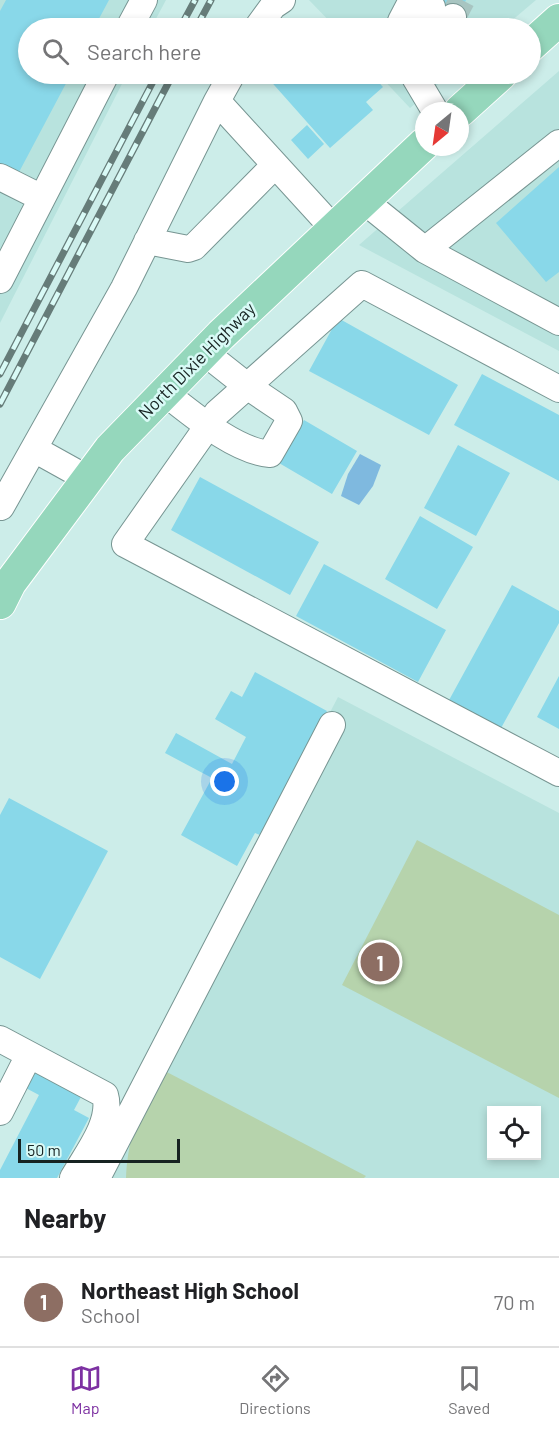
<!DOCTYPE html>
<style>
:root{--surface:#fff;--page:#f6f6f6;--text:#202124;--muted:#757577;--line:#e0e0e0;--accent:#7d31a2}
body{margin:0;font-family:Barlow,sans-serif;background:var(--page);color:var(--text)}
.controls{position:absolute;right:18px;bottom:18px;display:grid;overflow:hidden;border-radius:0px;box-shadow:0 3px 9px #0003}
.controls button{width:54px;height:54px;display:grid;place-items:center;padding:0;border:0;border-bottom:2px solid var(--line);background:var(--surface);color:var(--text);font:30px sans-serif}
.compass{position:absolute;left:415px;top:102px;width:54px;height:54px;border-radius:50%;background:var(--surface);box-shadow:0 3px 9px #0003;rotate:209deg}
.scale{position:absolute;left:18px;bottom:15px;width:162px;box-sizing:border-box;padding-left:6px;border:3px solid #172322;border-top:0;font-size:16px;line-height:21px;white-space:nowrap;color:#172322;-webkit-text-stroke:4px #d9faf6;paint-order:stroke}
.you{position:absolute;left:225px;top:782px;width:21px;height:21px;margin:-15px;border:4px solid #fff;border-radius:50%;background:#1a73e8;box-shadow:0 0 0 9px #1a73e833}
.badge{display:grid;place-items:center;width:39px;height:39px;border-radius:50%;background:var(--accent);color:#fff;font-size:20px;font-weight:700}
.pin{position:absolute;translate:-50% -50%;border:3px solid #fff;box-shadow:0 2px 6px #0006}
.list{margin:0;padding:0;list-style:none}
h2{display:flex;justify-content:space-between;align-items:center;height:78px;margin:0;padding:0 24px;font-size:26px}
h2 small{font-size:20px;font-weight:400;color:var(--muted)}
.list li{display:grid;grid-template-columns:39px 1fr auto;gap:18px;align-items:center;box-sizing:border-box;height:90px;padding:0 24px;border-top:2px solid var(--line)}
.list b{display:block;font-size:22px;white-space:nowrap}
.list p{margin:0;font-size:20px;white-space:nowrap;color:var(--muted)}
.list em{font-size:20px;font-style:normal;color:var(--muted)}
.icon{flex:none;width:33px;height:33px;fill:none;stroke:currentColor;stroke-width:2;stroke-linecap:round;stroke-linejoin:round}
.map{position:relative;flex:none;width:559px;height:1178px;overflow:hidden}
.search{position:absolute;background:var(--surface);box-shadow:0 3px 9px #0003;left:18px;right:18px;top:18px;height:66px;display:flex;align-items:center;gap:15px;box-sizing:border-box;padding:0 21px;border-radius:33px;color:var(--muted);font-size:22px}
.sheet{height:168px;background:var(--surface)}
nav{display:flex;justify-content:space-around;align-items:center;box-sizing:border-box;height:84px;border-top:2px solid var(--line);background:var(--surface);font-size:16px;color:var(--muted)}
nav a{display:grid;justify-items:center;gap:3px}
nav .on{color:var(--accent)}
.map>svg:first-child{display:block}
.built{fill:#b8e3de;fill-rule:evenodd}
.green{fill:#b6d3ac}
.water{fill:#7fb9df}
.building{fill:#89d8e9}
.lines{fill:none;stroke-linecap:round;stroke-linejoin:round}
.minor-tunnel{stroke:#a8c5c1;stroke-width:26;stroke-dasharray:26 13;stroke-linecap:butt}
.minor-casing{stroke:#779592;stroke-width:28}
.major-casing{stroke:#fff;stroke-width:34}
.minor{stroke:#fff;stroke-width:26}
.major{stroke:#95d7bc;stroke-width:32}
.rail-casing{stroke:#667c79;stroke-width:7}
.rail{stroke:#d9faf6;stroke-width:4.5;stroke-dasharray:14;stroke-linecap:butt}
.labels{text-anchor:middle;stroke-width:5;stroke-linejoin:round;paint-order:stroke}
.street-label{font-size:18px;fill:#172322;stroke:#d9faf6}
</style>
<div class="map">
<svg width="559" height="1178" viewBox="0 0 559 1178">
<rect width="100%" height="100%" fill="#ccede9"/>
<!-- built -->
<path class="built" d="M 0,0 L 166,0 L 151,28 L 28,28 L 28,74 L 127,74 L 0,323 Z
M 309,0 L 536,0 L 503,28 L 336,28 Z
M 559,71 L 559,351 L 359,245 Z
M 378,74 L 450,74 L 410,108 Z
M 338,697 L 559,813 L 559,1178 L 88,1178 ZM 492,1110 L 536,1110 L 536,1156 L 492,1156 Z"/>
<!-- green -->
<path class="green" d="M 417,840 L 559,915 L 559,1098 L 342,985 Z
M 161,1069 L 366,1176 L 364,1178 L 126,1178 C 128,1135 140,1106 161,1069 Z"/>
<!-- water -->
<path class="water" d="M 360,454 L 381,465 L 373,486 L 359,505 L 341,496 L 348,474 Z"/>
<!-- building -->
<path class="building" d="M 6,0 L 109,0 L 94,28 L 28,28 L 28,74 L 71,74 L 18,174 L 0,164 L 0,11 Z
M 418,0 L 466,0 L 457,19 Z
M 270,74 L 371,74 L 383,87 L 366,102 L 373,110 L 330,148 L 267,77 Z
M 307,125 L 324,144 L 308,159 L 291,140 Z
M 559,167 L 559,272 L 546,282 L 496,223 Z
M 338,318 L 458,385 L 429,435 L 309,371 Z
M 482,374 L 559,415 L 559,481 L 454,425 Z
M 304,420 L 357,451 L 332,494 L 279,463 Z
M 458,445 L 510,473 L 476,536 L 424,508 Z
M 200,477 L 319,542 L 290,595 L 171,530 Z
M 420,516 L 473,547 L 437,609 L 385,579 Z
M 324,564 L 446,630 L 418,682 L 296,616 Z
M 512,585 L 559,611 L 559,623 L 500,730 L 448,702 Z
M 255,672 L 327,711 L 260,835 L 255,833 L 237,866 L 181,835 L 212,778 L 165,753 L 176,733 L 232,764 L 246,737 L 215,719 L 231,691 L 242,697 Z
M 559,676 L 559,729 L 537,717 Z
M 9,798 L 108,851 L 40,979 L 0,957 L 0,815 Z
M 31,1068 L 82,1095 L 74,1110 L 89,1118 L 57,1178 L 0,1178 L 0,1170 L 39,1095 L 22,1086 Z"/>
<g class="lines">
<!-- minor-tunnel -->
<path class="minor-tunnel" d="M 453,17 L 462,0"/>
<defs>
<path id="minor" d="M 129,28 L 144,0
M 257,28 L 273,6 L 282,0
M 403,28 L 401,21 L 412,0
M 421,28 L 432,7
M 446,28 L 453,17
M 413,74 L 435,111
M 217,101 L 232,74
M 0,177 L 42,198
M 363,200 L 425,250 L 559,322
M 147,241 L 188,249 L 194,247 L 275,165
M 425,250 L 559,143
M 0,280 L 106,74
M 559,389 L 362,284 L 217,413 L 125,544 L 559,773
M 165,393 C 192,414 235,451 270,454 L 289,421 L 284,411 L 247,386 L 204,352
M 34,449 L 88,479
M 1,507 L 124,288 L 217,101 L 333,228
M 0,1039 L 105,1095 C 113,1122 86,1155 73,1178
M 0,1112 L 29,1055
M 97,1178 L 332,725"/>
<path id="major" d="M 530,46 L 559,20
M 460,111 L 501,74
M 0,603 L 10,583 L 110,449 L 221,335 L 424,144"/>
</defs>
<!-- minor casing -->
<use href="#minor" class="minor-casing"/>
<!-- major casing -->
<use href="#major" class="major-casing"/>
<!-- minor -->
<use href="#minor" class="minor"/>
<!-- major -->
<use href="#major" class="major"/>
<defs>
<path id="rail" d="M 180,28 L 195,0
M 196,28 L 211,0
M 0,374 L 157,74
M 0,404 L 173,74"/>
</defs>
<!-- rail casing -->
<use href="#rail" class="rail-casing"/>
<!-- rail -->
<use href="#rail" class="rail"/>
</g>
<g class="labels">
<!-- street labels -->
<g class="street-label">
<text transform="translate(197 361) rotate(-45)" y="6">North Dixie Highway</text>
</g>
</g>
</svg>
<div class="controls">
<button><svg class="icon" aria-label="locate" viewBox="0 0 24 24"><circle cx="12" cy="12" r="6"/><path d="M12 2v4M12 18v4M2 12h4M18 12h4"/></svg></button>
</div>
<svg class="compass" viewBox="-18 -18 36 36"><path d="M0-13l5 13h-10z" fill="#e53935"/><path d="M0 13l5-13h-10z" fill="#757577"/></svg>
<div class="scale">50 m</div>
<div class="you"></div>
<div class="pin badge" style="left:380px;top:962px;background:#8d6e63">1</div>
<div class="search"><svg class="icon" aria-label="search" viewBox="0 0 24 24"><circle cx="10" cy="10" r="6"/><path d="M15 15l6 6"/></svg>Search here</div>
</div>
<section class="sheet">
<h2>Nearby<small></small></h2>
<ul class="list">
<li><span class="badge" style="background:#8d6e63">1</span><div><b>Northeast High School</b><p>School</p></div><em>70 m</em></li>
</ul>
</section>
<nav>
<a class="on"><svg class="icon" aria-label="map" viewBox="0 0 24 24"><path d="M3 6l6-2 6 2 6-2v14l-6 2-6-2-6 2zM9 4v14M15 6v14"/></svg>Map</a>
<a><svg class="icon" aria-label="directions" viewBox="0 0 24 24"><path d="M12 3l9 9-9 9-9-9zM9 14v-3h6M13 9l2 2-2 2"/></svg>Directions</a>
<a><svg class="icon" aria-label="saved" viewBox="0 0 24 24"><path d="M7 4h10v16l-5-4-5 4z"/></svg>Saved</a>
</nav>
